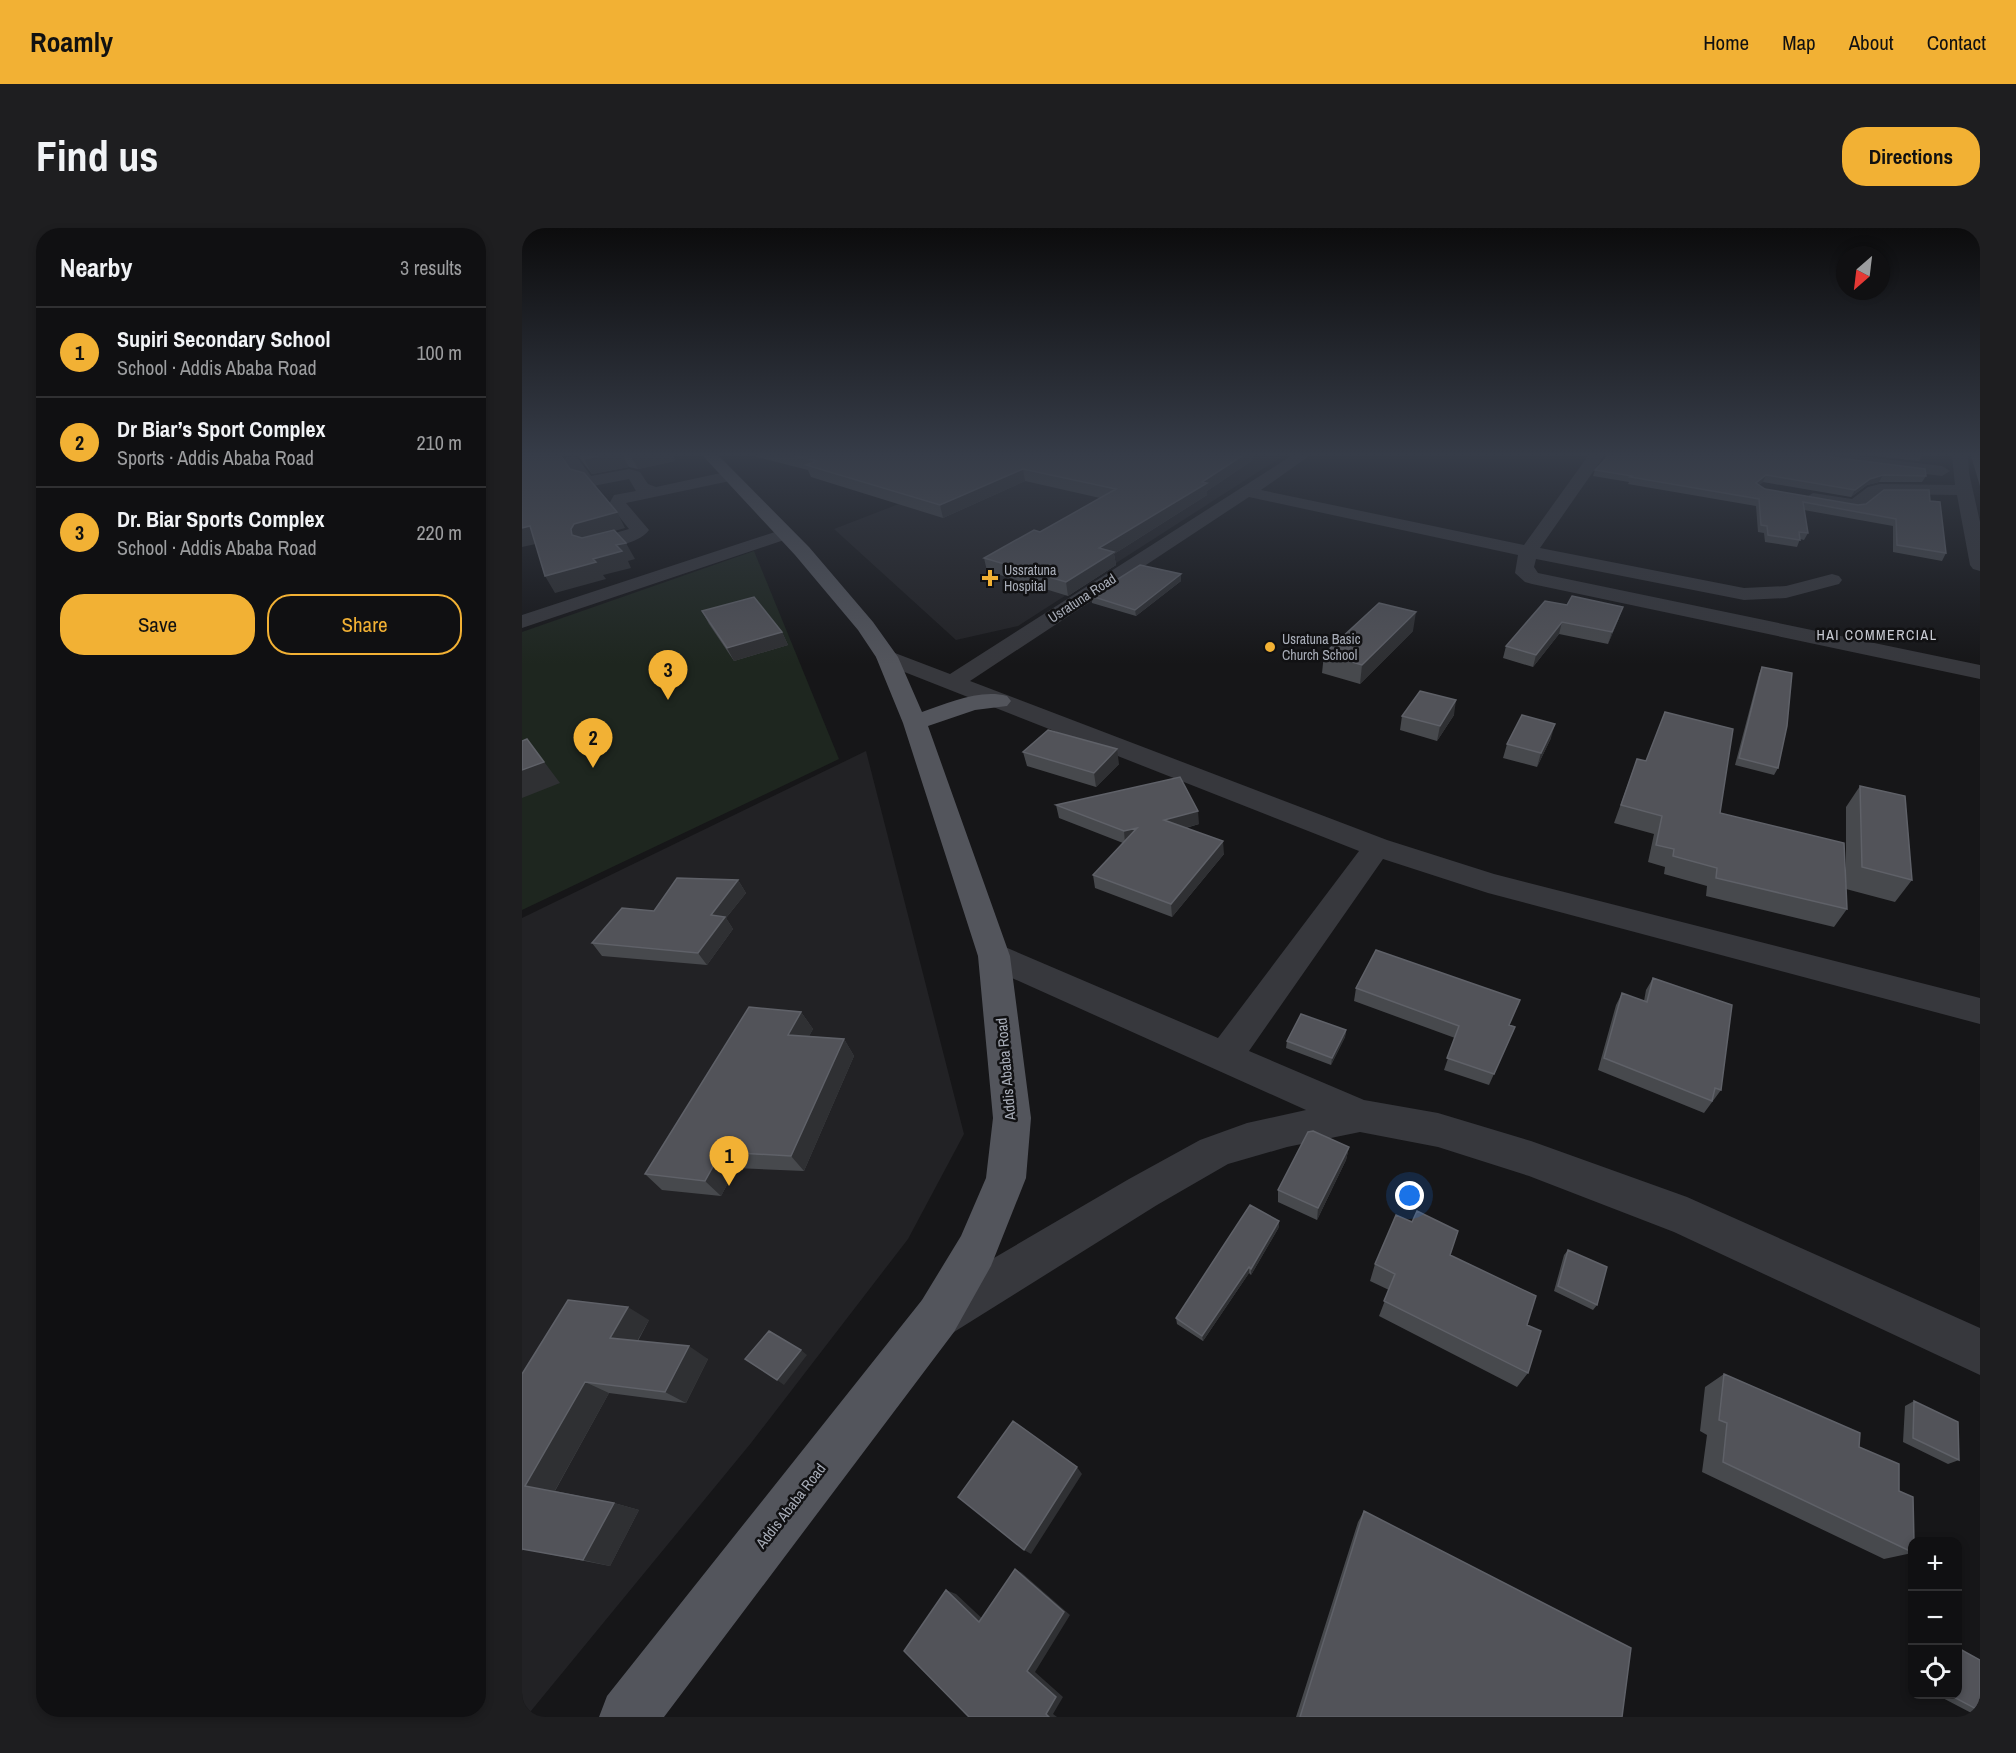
<!DOCTYPE html>
<meta charset="utf-8">
<style>
:root{--surface:#101012;--page:#1e1e20;--text:#f1f3f6;--muted:#9c9d9f;--line:#303032;--accent:#f2b134}
body{margin:0;font-family:"Archivo Narrow",sans-serif;background:var(--page);color:var(--text)}
.controls{position:absolute;right:18px;bottom:18px;display:grid;overflow:hidden;border-radius:12px;box-shadow:0 3px 9px #0003}
.controls button{width:54px;height:54px;display:grid;place-items:center;padding:0;border:0;border-bottom:2px solid var(--line);background:var(--surface);color:var(--text);font:30px sans-serif}
.compass{position:absolute;left:1314px;top:18px;width:54px;height:54px;border-radius:50%;background:var(--surface);box-shadow:0 3px 9px #0003;rotate:208deg}
.you{position:absolute;left:888px;top:968px;width:21px;height:21px;margin:-15px;border:4px solid #fff;border-radius:50%;background:#1a73e8;box-shadow:0 0 0 9px #1a73e833}
.badge{display:grid;place-items:center;width:39px;height:39px;border-radius:50%;background:var(--accent);color:#111;font-size:20px;font-weight:700}
.pin{position:absolute;translate:-50% -50px;filter:drop-shadow(0 2px 3px #0008)}
.pin::after{content:'';position:absolute;top:32px;width:21px;height:18px;background:inherit;clip-path:polygon(0 0,100% 0,50% 100%)}
.list{margin:0;padding:0;list-style:none}
h2{display:flex;justify-content:space-between;align-items:center;height:78px;margin:0;padding:0 24px;font-size:26px}
h2 small{font-size:20px;font-weight:400;color:var(--muted)}
.list li{display:grid;grid-template-columns:39px 1fr auto;gap:18px;align-items:center;box-sizing:border-box;height:90px;padding:0 24px;border-top:2px solid var(--line)}
.list b{display:block;font-size:22px;white-space:nowrap}
.list p{margin:0;font-size:20px;white-space:nowrap;color:var(--muted)}
.list em{font-size:20px;font-style:normal;color:var(--muted)}
.actions{display:flex;gap:12px;padding:18px 24px}
.actions a{flex:1;padding:14px 0;border:2px solid var(--accent);border-radius:24px;text-align:center;font-size:21px;color:var(--accent)}
.actions .main{background:var(--accent);color:#111}
.icon{flex:none;width:33px;height:33px;fill:none;stroke:currentColor;stroke-width:2;stroke-linecap:round;stroke-linejoin:round}
.map{position:relative;flex:none;width:1458px;height:1489px;overflow:hidden;border-radius:24px}
header{display:flex;align-items:center;gap:36px;box-sizing:border-box;height:84px;padding:0 30px;background:var(--accent);color:#111}
header strong{font-size:28px}
nav{display:flex;gap:33px;margin-inline-start:auto;font-size:21px}
.intro{display:flex;align-items:center;justify-content:space-between;box-sizing:border-box;height:144px;padding:0 36px}
h1{margin:0;font-size:42px}
.button{padding:15px 27px;border-radius:24px;background:var(--accent);color:#111;font-size:21px;font-weight:700}
main{display:flex;gap:36px;padding:0 36px}
aside{flex:1;background:var(--surface);border-radius:24px;box-shadow:0 3px 9px #0003}
.map>svg:first-child{display:block}
.built{fill:#222225}
.green{fill:#1e261f}
.lines{fill:none;stroke-linecap:round;stroke-linejoin:round}
.minor{fill:#37383d;fill-rule:evenodd}
.major{fill:#53555c;fill-rule:evenodd}
.wall{fill:#47494d}
.shaded-wall{fill:#2f3033}
.building{fill:#525359;stroke:#5f6168;stroke-width:1.5}
.poi-dot{fill:#f2b134;stroke:#111113;stroke-width:2}
.labels{text-anchor:middle;stroke-width:5;stroke-linejoin:round;paint-order:stroke}
.far-poi-label{font-size:14px;fill:#a8adb8;stroke:#111113;text-anchor:start}
.far-street-label{font-size:14px;fill:#a8adb8;stroke:#111113}
.far-neighbourhood-label{font-size:14px;letter-spacing:1.5px;fill:#c9ccd4;stroke:#111113}
.street-label{font-size:15px;fill:#a8adb8;stroke:#111113}
</style>
<header>
<strong>Roamly</strong>
<nav><a>Home</a><a>Map</a><a>About</a><a>Contact</a></nav>
</header>
<div class="intro"><h1>Find us</h1><a class="button">Directions</a></div>
<main>
<aside>
<h2>Nearby<small>3 results</small></h2>
<ul class="list">
<li><span class="badge">1</span><div><b>Supiri Secondary School</b><p>School · Addis Ababa Road</p></div><em>100 m</em></li>
<li><span class="badge">2</span><div><b>Dr Biar’s Sport Complex</b><p>Sports · Addis Ababa Road</p></div><em>210 m</em></li>
<li><span class="badge">3</span><div><b>Dr. Biar Sports Complex</b><p>School · Addis Ababa Road</p></div><em>220 m</em></li>
</ul>
<div class="actions"><a class="main">Save</a><a>Share</a></div>
</aside>
<div class="map">
<svg width="1458" height="1489" viewBox="0 0 1458 1489">
<rect width="100%" height="100%" fill="#161618"/>
<!-- built -->
<path class="built" d="M 501,228 L 761,228 L 496,398 L 434,412 L 312,301 Z
M 344,523 L 442,906 L 386,1011 L 229,1215 L 4,1489 L 0,1489 L 0,690 Z"/>
<!-- green -->
<path class="green" d="M 232,323 L 317,531 L 0,682 L 0,404 Z"/>
<g class="lines">
<!-- minor -->
<path class="minor" d="M 52,228 L 55,229 L 69,248 L 107,241 L 118,244 L 126,256 L 134,259 L 208,243 L 216,248 L 208,253 L 104,275 L 127,302 C 116,317 86,319 69,324 L 62,322 L 60,318 L 62,314 L 107,301 L 87,276 L 92,267 L 114,263 L 107,251 L 71,258 L 58,255 L 42,232 L 45,229 Z
M 769,228 L 787,228 L 739,262 L 1002,317 L 1066,228 L 1082,228 L 1018,320 L 1222,360 L 1264,358 L 1310,346 L 1317,348 L 1320,352 L 1317,356 L 1264,370 L 1222,372 L 1014,331 L 1012,339 L 1016,345 L 1458,437 L 1458,451 L 1010,356 L 1003,354 L 993,345 L 996,327 L 727,269 L 448,453 L 865,612 L 972,646 L 1458,770 L 1458,796 L 966,665 L 861,631 L 727,823 L 842,872 L 916,885 L 1009,913 L 1165,969 L 1458,1100 L 1458,1147 L 1152,1004 L 1007,948 L 916,919 L 838,904 L 765,919 L 706,936 L 635,977 L 432,1104 L 416,1110 L 400,1104 L 394,1088 L 400,1072 L 607,951 L 678,912 L 725,895 L 784,882 L 461,737 L 456,728 L 461,719 L 472,716 L 483,719 L 696,810 L 837,623 L 357,434 L 354,429 L 357,424 L 365,422 L 428,446 Z
M 1292,228 L 1336,228 L 1420,238 L 1428,243 L 1420,248 L 1300,233 Z
M 1430,228 L 1446,228 L 1447,245 L 1458,294 L 1458,343 L 1451,341 L 1448,337 L 1435,267 L 1358,266 L 1339,281 L 1333,282 L 1291,275 L 1283,270 L 1291,265 L 1330,271 L 1346,259 L 1358,256 L 1433,257 Z
M 262,301 L 268,302 L 271,306 L 268,310 L 0,400 L 0,387 Z"/>
<!-- major -->
<path class="major" d="M 181,228 L 197,228 L 287,319 L 351,394 L 376,429 L 400,484 C 427,475 457,461 485,468 L 489,473 L 485,478 L 453,482 L 406,498 L 488,728 L 509,890 L 504,950 L 469,1038 L 432,1104 L 142,1489 L 77,1489 L 85,1468 L 400,1072 L 439,1008 L 464,950 L 471,890 L 456,728 L 381,495 L 354,429 L 336,402 L 273,327 Z"/>
</g>
<!-- wall -->
<path class="wall" d="M 56,228 L 151,228 L 153,233 L 116,241 L 107,239 L 70,246 Z
M 231,228 L 731,228 L 731,232 L 685,263 L 685,267 L 592,326 L 594,337 L 546,368 L 465,343 L 462,330 L 518,304 L 578,270 L 503,253 L 421,290 L 289,249 L 286,242 Z
M 1353,228 L 1400,228 L 1397,233 Z
M 1449,228 L 1458,228 L 1458,258 Z
M 1303,229 L 1404,248 L 1400,254 L 1357,254 L 1345,257 L 1329,269 L 1241,254 L 1237,257 L 1243,261 L 1336,277 L 1408,273 L 1424,325 L 1420,333 L 1371,324 L 1371,298 L 1282,282 L 1286,305 L 1282,312 L 1278,311 L 1275,319 L 1243,314 L 1242,305 L 1236,304 L 1234,278 L 1106,256 L 1107,254 L 1071,248 L 1073,242 Z
M 659,346 L 659,353 L 614,388 L 570,375 L 569,368 Z
M 1023,373 L 1097,390 L 1086,416 L 1037,406 L 1011,439 L 981,430 L 984,418 Z
M 180,383 L 260,404 L 266,417 L 212,433 L 187,396 Z
M 891,403 L 838,456 L 800,445 L 802,426 Z
M 1240,439 L 1256,540 L 1252,547 L 1213,537 L 1237,446 Z
M 1143,484 L 1198,585 L 1325,681 L 1312,699 L 1184,668 L 1185,658 L 1142,646 L 1143,639 L 1126,634 L 1132,606 L 1092,595 L 1115,531 L 1124,533 Z
M 932,487 L 915,513 L 878,502 L 880,488 Z
M 1029,510 L 1015,539 L 981,530 L 985,516 Z
M 501,524 L 597,536 L 574,559 L 505,538 Z
M 1338,558 L 1390,652 L 1373,674 L 1324,661 L 1324,579 Z
M 534,577 L 677,596 L 664,600 L 702,626 L 650,689 L 573,660 L 571,647 L 601,615 L 537,590 Z
M 216,652 L 224,665 L 204,690 L 211,701 L 185,737 L 80,728 L 70,715 L 132,683 Z
M 1131,750 L 1199,862 L 1182,885 L 1076,842 L 1094,777 L 1100,765 L 1122,773 L 1124,762 Z
M 834,760 L 998,772 L 987,797 L 993,799 L 967,857 L 922,842 L 933,810 L 832,773 Z
M 279,784 L 291,801 L 287,808 L 322,811 L 332,828 L 282,943 L 214,940 L 199,968 L 140,962 L 123,946 Z
M 824,802 L 823,809 L 809,837 L 764,820 L 765,813 Z
M 827,919 L 824,932 L 795,992 L 756,974 L 756,962 Z
M 757,999 L 729,1047 L 727,1045 L 681,1113 L 655,1096 L 654,1090 Z
M 1046,1022 L 1075,1077 L 1071,1082 L 1032,1063 L 1042,1027 Z
M 928,1027 L 1005,1097 L 1006,1145 L 995,1159 L 857,1088 L 867,1062 L 848,1053 L 853,1036 Z
M 127,1092 L 116,1113 L 186,1131 L 164,1175 L 87,1165 L 33,1263 L 92,1275 L 117,1282 L 88,1338 L 1,1321 L 0,1323 L 0,1146 Z
M 1202,1146 L 1337,1219 L 1377,1263 L 1390,1314 L 1390,1325 L 1362,1331 L 1180,1244 L 1185,1207 L 1178,1203 L 1183,1159 Z
M 1392,1173 L 1437,1232 L 1426,1236 L 1381,1214 L 1383,1178 Z
M 842,1283 L 1100,1489 L 774,1489 L 836,1294 Z
M 1458,1432 L 1458,1489 L 1457,1489 L 1415,1467 L 1436,1467 Z"/>
<!-- shaded-wall -->
<path class="shaded-wall" d="M 77,228 L 101,228 L 107,239 L 70,246 L 62,231 Z
M 109,228 L 151,228 L 153,233 L 116,241 Z
M 720,228 L 731,228 L 731,232 L 685,263 L 685,267 L 592,326 L 594,337 L 546,368 L 544,354 L 577,320 Z
M 501,241 L 503,253 L 421,290 L 418,277 Z
M 1244,247 L 1241,254 L 1231,262 L 1234,255 Z
M 1361,247 L 1357,254 L 1345,257 L 1329,269 L 1333,262 L 1348,251 Z
M 95,284 L 103,300 L 61,312 L 50,307 L 49,301 L 52,296 Z
M 8,298 L 18,315 L 0,319 L 0,300 Z
M 104,315 L 113,331 L 106,333 L 109,340 L 81,347 L 84,351 L 33,365 L 23,348 L 71,331 L 94,317 Z
M 659,346 L 659,353 L 614,388 L 613,382 Z
M 1101,379 L 1097,390 L 1086,416 L 1090,404 Z
M 894,384 L 891,403 L 838,456 L 840,437 Z
M 1040,394 L 1037,406 L 1011,439 L 1014,427 Z
M 260,404 L 266,417 L 212,433 L 205,420 Z
M 934,472 L 932,487 L 915,513 L 918,498 Z
M 1033,496 L 1029,510 L 1015,539 L 1019,525 Z
M 5,511 L 38,555 L 0,570 L 0,542 Z
M 595,521 L 597,536 L 574,559 L 572,545 Z
M 676,583 L 677,596 L 644,605 L 642,592 Z
M 615,600 L 603,616 L 602,603 Z
M 701,613 L 702,626 L 650,689 L 649,676 Z
M 216,652 L 224,665 L 204,690 L 211,701 L 185,737 L 176,725 L 189,687 Z
M 279,784 L 291,801 L 278,824 L 266,807 Z
M 824,802 L 823,809 L 809,837 L 810,830 Z
M 322,811 L 332,828 L 282,943 L 269,928 Z
M 827,919 L 824,932 L 795,992 L 796,980 Z
M 199,924 L 214,940 L 199,968 L 183,953 Z
M 757,993 L 757,999 L 729,1047 L 729,1041 Z
M 727,1039 L 727,1045 L 681,1113 L 680,1108 Z
M 106,1079 L 127,1092 L 110,1122 L 88,1110 Z
M 167,1118 L 186,1131 L 164,1175 L 143,1164 Z
M 279,1122 L 285,1127 L 262,1157 L 255,1152 Z
M 63,1154 L 87,1165 L 31,1266 L 3,1258 Z
M 555,1239 L 560,1246 L 509,1326 L 502,1322 Z
M 92,1275 L 117,1282 L 88,1338 L 61,1332 Z
M 493,1341 L 500,1345 L 548,1387 L 513,1444 L 541,1469 L 531,1486 L 535,1489 L 527,1489 L 524,1486 L 505,1443 Z
M 424,1362 L 434,1366 L 466,1396 L 457,1394 Z"/>
<!-- building -->
<path class="building" d="M 0,228 L 39,228 L 48,241 L 62,245 L 95,284 L 52,296 L 49,301 L 50,307 L 60,310 L 92,302 L 104,315 L 94,317 L 100,323 L 71,331 L 74,334 L 23,348 L 8,298 L 0,300 Z
M 60,228 L 77,228 L 62,231 Z
M 273,228 L 720,228 L 680,254 L 685,255 L 577,320 L 592,324 L 544,354 L 462,330 L 512,302 L 518,304 L 594,261 L 501,241 L 418,277 L 284,237 L 295,233 Z
M 1086,228 L 1301,228 L 1403,241 L 1404,248 L 1361,247 L 1348,251 L 1333,262 L 1244,247 L 1234,255 L 1243,261 L 1336,277 L 1344,276 L 1362,262 L 1407,262 L 1408,273 L 1418,274 L 1424,325 L 1375,317 L 1374,291 L 1281,274 L 1286,305 L 1277,304 L 1278,312 L 1246,307 L 1245,298 L 1239,297 L 1237,271 L 1108,249 L 1110,248 L 1073,242 Z
M 618,337 L 659,346 L 613,382 L 569,368 Z
M 1050,368 L 1101,379 L 1090,404 L 1040,394 L 1014,427 L 984,418 L 1023,373 L 1045,377 Z
M 232,369 L 260,404 L 205,420 L 180,383 Z
M 857,375 L 894,384 L 840,437 L 802,426 Z
M 1240,439 L 1270,445 L 1265,498 L 1256,540 L 1217,530 Z
M 898,463 L 934,472 L 918,498 L 880,488 Z
M 1143,484 L 1211,501 L 1198,585 L 1322,615 L 1325,681 L 1194,650 L 1195,640 L 1151,628 L 1152,621 L 1134,617 L 1140,588 L 1099,577 L 1115,531 L 1124,533 Z
M 1000,487 L 1033,496 L 1019,525 L 985,516 Z
M 526,502 L 595,521 L 572,545 L 501,524 Z
M 5,511 L 22,534 L 0,542 L 0,513 Z
M 658,549 L 676,583 L 642,592 L 701,613 L 649,676 L 571,647 L 615,600 L 602,603 L 534,577 Z
M 1338,558 L 1383,568 L 1390,652 L 1340,639 Z
M 155,650 L 216,652 L 189,687 L 203,689 L 176,725 L 70,715 L 100,680 L 132,683 Z
M 854,722 L 998,772 L 987,797 L 993,799 L 972,846 L 925,830 L 937,798 L 834,760 Z
M 1131,750 L 1210,777 L 1199,862 L 1193,860 L 1190,873 L 1082,830 L 1100,765 L 1125,774 Z
M 227,779 L 279,784 L 266,807 L 322,811 L 269,928 L 199,924 L 183,953 L 123,946 Z
M 779,786 L 824,802 L 810,830 L 765,813 Z
M 791,903 L 827,919 L 796,980 L 756,962 L 786,904 Z
M 728,977 L 757,993 L 729,1041 L 727,1039 L 680,1108 L 654,1090 Z
M 895,983 L 936,1003 L 928,1027 L 1014,1068 L 1005,1097 L 1019,1103 L 1006,1145 L 862,1073 L 873,1046 L 853,1036 L 874,987 L 890,994 Z
M 1046,1022 L 1085,1039 L 1075,1077 L 1036,1058 Z
M 46,1072 L 106,1079 L 88,1110 L 167,1118 L 143,1164 L 63,1154 L 3,1258 L 92,1275 L 61,1332 L 0,1321 L 0,1146 Z
M 247,1103 L 279,1122 L 255,1152 L 223,1131 Z
M 1202,1146 L 1338,1205 L 1337,1219 L 1377,1236 L 1377,1263 L 1391,1269 L 1392,1314 L 1390,1314 L 1390,1324 L 1201,1234 L 1205,1195 L 1197,1192 Z
M 1392,1173 L 1436,1194 L 1437,1232 L 1391,1210 Z
M 491,1193 L 555,1239 L 502,1322 L 436,1269 Z
M 842,1283 L 1109,1420 L 1100,1489 L 778,1489 Z
M 493,1341 L 542,1384 L 505,1443 L 534,1469 L 524,1486 L 527,1489 L 447,1489 L 382,1423 L 424,1362 L 457,1394 Z
M 1436,1420 L 1458,1432 L 1458,1483 L 1428,1467 L 1436,1467 Z"/>
<!-- sky -->
<linearGradient id="sky" x2="0" y2="1"><stop stop-color="#0c0c0d"/><stop offset="0.52" stop-color="#363c48"/><stop offset="1" stop-color="#363c48" stop-opacity="0"/></linearGradient>
<rect width="1458" height="436" fill="url(#sky)"/>
<!-- markers -->
<g class="poi-dot">
<path d="M465 341h6v6h6v6h-6v6h-6v-6h-6v-6h6z"/>
<circle cx="748" cy="419" r="6"/>
</g>
<g class="labels">
<!-- far-poi labels -->
<g class="far-poi-label">
<text x="482" y="347">Ussratuna<tspan x="482" dy="16">Hospital</tspan></text>
<text x="760" y="416">Usratuna Basic<tspan x="760" dy="16">Church School</tspan></text>
</g>
<!-- far-street labels -->
<g class="far-street-label">
<text transform="translate(560 370) rotate(-33)" y="5">Usratuna Road</text>
</g>
<!-- far-neighbourhood labels -->
<g class="far-neighbourhood-label">
<text x="1355" y="412">HAI COMMERCIAL</text>
</g>
<!-- street labels -->
<g class="street-label">
<text transform="translate(484 841) rotate(-95)" y="5">Addis Ababa Road</text>
<text transform="translate(269 1278) rotate(-52)" y="5">Addis Ababa Road</text>
</g>
</g>
</svg>
<div class="controls">
<button>+</button>
<button>−</button>
<button><svg class="icon" aria-label="locate" viewBox="0 0 24 24"><circle cx="12" cy="12" r="6"/><path d="M12 2v4M12 18v4M2 12h4M18 12h4"/></svg></button>
</div>
<svg class="compass" viewBox="-18 -18 36 36"><path d="M0-13l5 13h-10z" fill="#e53935"/><path d="M0 13l5-13h-10z" fill="#9c9d9f"/></svg>
<div class="you"></div>
<div class="pin badge" style="left:207px;top:958px">1</div>
<div class="pin badge" style="left:71px;top:540px">2</div>
<div class="pin badge" style="left:146px;top:472px">3</div>
</div>
</main>
